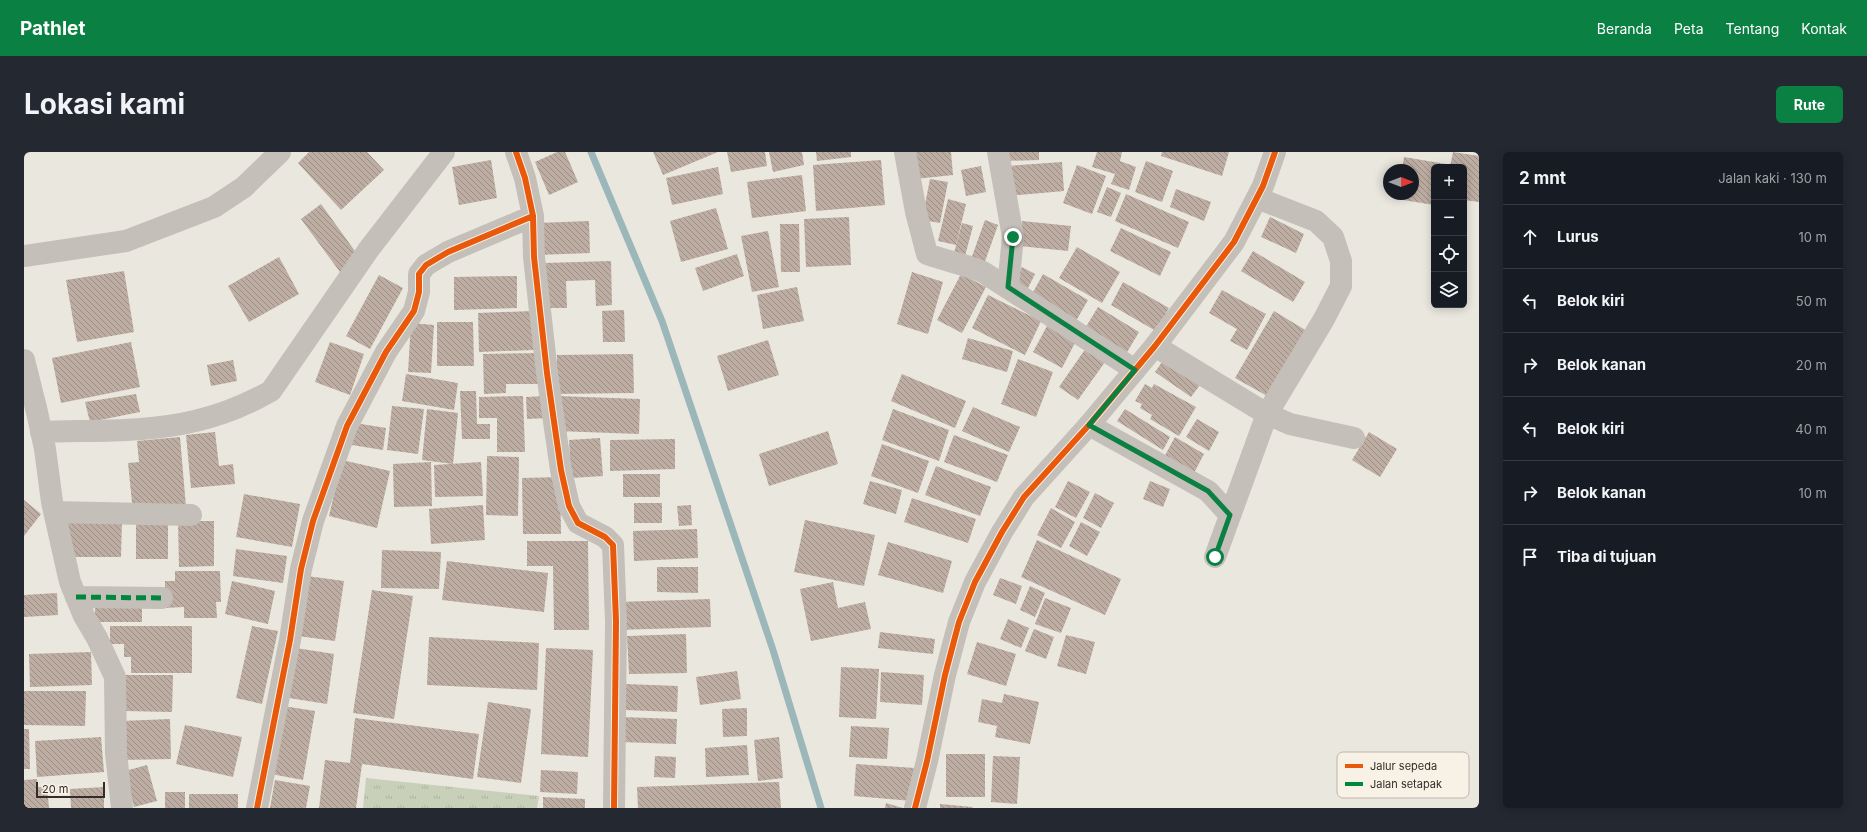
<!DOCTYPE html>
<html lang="id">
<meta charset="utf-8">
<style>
:root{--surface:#171b24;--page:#242831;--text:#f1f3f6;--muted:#9ea1a6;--line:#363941;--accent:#0b8043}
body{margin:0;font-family:Inter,sans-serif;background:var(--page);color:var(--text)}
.controls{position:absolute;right:12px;top:12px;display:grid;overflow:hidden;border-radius:6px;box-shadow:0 2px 10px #0003}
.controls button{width:36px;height:36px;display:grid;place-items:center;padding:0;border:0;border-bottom:1px solid var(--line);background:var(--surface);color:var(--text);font:20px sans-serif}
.compass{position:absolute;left:1359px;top:12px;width:36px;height:36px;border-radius:50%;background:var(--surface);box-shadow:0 2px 10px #0003;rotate:90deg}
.scale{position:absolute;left:12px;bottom:10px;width:69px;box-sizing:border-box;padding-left:4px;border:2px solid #342c27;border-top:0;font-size:11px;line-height:14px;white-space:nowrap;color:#342c27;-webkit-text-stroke:3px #f8f1e6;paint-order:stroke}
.stop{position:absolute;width:12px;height:12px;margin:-9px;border:3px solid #0b8043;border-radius:50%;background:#fff}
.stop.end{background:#0b8043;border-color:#fff;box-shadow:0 1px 4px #0008}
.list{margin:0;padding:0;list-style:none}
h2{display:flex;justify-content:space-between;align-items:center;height:52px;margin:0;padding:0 16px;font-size:17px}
h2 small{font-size:13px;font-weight:400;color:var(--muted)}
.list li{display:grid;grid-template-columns:26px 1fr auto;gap:12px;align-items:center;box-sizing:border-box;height:64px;padding:0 16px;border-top:1px solid var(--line)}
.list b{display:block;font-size:15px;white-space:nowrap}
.list em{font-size:13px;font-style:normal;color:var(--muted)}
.icon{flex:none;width:22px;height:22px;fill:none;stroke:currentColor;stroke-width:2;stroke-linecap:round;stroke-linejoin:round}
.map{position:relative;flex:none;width:1455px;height:656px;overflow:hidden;border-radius:6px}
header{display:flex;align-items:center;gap:24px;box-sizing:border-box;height:56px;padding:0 20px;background:var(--accent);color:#fff}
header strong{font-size:19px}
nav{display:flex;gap:22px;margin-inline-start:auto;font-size:14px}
.intro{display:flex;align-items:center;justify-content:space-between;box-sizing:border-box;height:96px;padding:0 24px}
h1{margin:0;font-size:28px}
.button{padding:10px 18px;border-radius:6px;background:var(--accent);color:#fff;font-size:14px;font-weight:700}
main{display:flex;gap:24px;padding:0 24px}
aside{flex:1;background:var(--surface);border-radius:6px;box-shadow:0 2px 10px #0003}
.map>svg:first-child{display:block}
.grass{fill:url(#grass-tufts)}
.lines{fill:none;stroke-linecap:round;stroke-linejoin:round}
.stream{stroke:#9cb7ba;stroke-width:7}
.building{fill:url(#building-back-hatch)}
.minor{stroke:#c4bfb8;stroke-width:22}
.tertiary{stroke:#c4bfb8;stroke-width:22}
.quiet{stroke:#00873e;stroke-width:5;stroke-dasharray:10 5;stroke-linecap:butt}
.cycleway-casing{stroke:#f8f1e6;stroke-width:8}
.cycleway{stroke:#e8590c;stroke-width:6}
.route{stroke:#0b8043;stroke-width:5}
.key{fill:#f8f1e6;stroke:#bdb6ad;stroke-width:1}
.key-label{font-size:11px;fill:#342c27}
</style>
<header>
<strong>Pathlet</strong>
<nav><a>Beranda</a><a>Peta</a><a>Tentang</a><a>Kontak</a></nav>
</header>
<div class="intro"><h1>Lokasi kami</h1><a class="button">Rute</a></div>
<main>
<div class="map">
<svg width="1455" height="656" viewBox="0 0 1455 656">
<defs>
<pattern id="grass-tufts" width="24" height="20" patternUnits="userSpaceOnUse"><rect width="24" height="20" fill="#c9d0ba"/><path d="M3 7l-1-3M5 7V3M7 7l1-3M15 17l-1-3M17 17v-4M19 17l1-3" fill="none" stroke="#adb3a0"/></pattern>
<pattern id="building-back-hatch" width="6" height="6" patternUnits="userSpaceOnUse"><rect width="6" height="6" fill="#bdada2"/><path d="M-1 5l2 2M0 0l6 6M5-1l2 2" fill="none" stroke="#9a8d84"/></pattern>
</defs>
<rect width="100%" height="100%" fill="#eae7df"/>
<!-- grass -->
<path class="grass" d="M 342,626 L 515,644 L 513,656 L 339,656 Z"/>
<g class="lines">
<!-- stream -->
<path class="stream" d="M 567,0 L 638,169 L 749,498 L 797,656"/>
</g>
<!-- building -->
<path class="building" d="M 285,0 L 343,0 L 360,18 L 317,58 L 274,11 Z
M 533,0 L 541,0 L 554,30 L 525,43 L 511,10 Z
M 629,0 L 694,0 L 639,23 Z
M 703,0 L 741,0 L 743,14 L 707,20 Z
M 745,0 L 778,0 L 780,13 L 749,20 Z
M 792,0 L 827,0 L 827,5 L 793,9 Z
M 889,0 L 927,0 L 929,23 L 891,27 Z
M 979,0 L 1015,0 L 1015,8 L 979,9 Z
M 1073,0 L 1098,0 L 1096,9 L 1112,15 L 1105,38 L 1087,32 L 1091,22 L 1068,15 Z
M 1138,0 L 1205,0 L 1198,24 L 1137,4 Z
M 1429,0 L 1455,4 L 1455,50 L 1440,48 L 1440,15 L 1426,15 Z
M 1380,5 L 1422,12 L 1422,15 L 1410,15 L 1410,53 L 1373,47 L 1374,42 L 1389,42 L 1389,18 L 1378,18 Z
M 467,8 L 473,46 L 435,53 L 428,15 Z
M 857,8 L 861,53 L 792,59 L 789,13 Z
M 1122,9 L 1149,19 L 1138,50 L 1111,40 Z
M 1038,10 L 1040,39 L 984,44 L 982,14 Z
M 1053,13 L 1082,24 L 1068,62 L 1039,51 Z
M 957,14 L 962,40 L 942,44 L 937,18 Z
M 694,15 L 699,42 L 648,53 L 642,26 Z
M 778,23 L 782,59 L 728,66 L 723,30 Z
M 906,27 L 924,30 L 916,71 L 898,68 Z
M 1083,35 L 1097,41 L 1087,65 L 1073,60 Z
M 1152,37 L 1187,50 L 1180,69 L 1146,55 Z
M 1102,42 L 1165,70 L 1154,96 L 1091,69 Z
M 924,47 L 942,52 L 932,93 L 914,89 Z
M 297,52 L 336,106 L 316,120 L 277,67 Z
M 692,56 L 704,97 L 657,110 L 646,69 Z
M 825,65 L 827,113 L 782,115 L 780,67 Z
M 1246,65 L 1280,82 L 1272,101 L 1237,85 Z
M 961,68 L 974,73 L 959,115 L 946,110 Z
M 565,69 L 566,101 L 514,103 L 514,71 Z
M 998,69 L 1047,74 L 1044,99 L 996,94 Z
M 938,71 L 949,74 L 940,108 L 929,105 Z
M 756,72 L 775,72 L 776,120 L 757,120 Z
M 1097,76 L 1147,100 L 1136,124 L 1086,99 Z
M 744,79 L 755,135 L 728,140 L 717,84 Z
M 1053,95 L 1096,120 L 1078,151 L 1035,126 Z
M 1229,99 L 1281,130 L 1269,150 L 1217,119 Z
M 713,102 L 720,124 L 679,139 L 671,116 Z
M 255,105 L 275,142 L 225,170 L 204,134 Z
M 587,109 L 588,153 L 572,154 L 571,128 L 542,129 L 543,156 L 523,156 L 521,111 Z
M 998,115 L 1011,122 L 1002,140 L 989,133 Z
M 100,119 L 110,180 L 53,190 L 42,128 Z
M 888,120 L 919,130 L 904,182 L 873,172 Z
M 937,122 L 962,135 L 938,181 L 913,168 Z
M 1019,122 L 1064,148 L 1052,169 L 1007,144 Z
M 355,123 L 379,136 L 346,197 L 322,184 Z
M 493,124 L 493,156 L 430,158 L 430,125 Z
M 1099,130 L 1145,156 L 1132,179 L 1087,153 Z
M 773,135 L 780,169 L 739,177 L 733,143 Z
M 1198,138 L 1242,162 L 1223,198 L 1206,189 L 1213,177 L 1185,161 Z
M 964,143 L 1017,169 L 1001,203 L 948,176 Z
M 1074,155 L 1115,180 L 1102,202 L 1060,178 Z
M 600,158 L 601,190 L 579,190 L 578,159 Z
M 508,159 L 510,198 L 455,200 L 454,161 Z
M 1250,159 L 1283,179 L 1245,245 L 1211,226 Z
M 413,170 L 449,170 L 450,214 L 413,214 Z
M 387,171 L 410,173 L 407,221 L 384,220 Z
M 1024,172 L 1053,187 L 1038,216 L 1009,200 Z
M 944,186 L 989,199 L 983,220 L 938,207 Z
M 744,188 L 755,223 L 704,239 L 693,204 Z
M 107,190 L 116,235 L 37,251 L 28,206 Z
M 306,190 L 340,202 L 326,243 L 291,230 Z
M 1062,196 L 1081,210 L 1054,248 L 1035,235 Z
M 518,201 L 519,232 L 482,232 L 482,241 L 460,242 L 459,202 Z
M 609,202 L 610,241 L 533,242 L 533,203 Z
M 1143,203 L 1179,229 L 1167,245 L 1131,220 Z
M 994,207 L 1029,220 L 1012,265 L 977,252 Z
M 209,208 L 213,229 L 187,234 L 183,213 Z
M 382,222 L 434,231 L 430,258 L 378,249 Z
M 878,222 L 942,249 L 931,276 L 867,249 Z
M 1121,232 L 1128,236 L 1130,232 L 1172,255 L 1155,284 L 1126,267 L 1128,263 L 1116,256 L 1118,252 L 1111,249 Z
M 436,239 L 452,239 L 453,272 L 466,272 L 466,287 L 438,287 Z
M 112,242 L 116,260 L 66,270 L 61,250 Z
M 499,244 L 501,300 L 473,300 L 473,266 L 455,266 L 455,245 Z
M 522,244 L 523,266 L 503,267 L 502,245 Z
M 534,244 L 616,247 L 615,282 L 533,279 Z
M 368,254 L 400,257 L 394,302 L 363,298 Z
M 949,255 L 996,275 L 985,300 L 938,279 Z
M 403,257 L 434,261 L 429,312 L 398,308 Z
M 869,257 L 925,278 L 915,309 L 858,288 Z
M 1101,257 L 1146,285 L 1139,298 L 1093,269 Z
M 1173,267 L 1195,280 L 1185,299 L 1162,285 Z
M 331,271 L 362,276 L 359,298 L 328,293 Z
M 804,279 L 814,312 L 745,334 L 735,302 Z
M 191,280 L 195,314 L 209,312 L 211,332 L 167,336 L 162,283 Z
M 1345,280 L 1373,297 L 1356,325 L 1328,308 Z
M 930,283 L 984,303 L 973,330 L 920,310 Z
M 156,285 L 162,355 L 109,360 L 104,311 L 115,310 L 113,289 Z
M 1151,285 L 1180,302 L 1169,323 L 1139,307 Z
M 576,286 L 579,324 L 547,326 L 545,288 Z
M 651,287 L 651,317 L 586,319 L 586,288 Z
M 858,292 L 905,309 L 894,341 L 847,324 Z
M 463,304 L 495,305 L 494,364 L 462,363 Z
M 318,308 L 366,319 L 353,376 L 305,364 Z
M 407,310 L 408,354 L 370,355 L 369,312 Z
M 457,310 L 459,344 L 411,345 L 410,313 Z
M 912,314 L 967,335 L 956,364 L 901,343 Z
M 599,322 L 636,322 L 636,345 L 599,345 Z
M 536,325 L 537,382 L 499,382 L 498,326 Z
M 846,329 L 878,338 L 872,362 L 839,352 Z
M 1044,329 L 1066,340 L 1052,366 L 1031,355 Z
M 1126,329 L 1146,337 L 1139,355 L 1119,347 Z
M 1071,341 L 1090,351 L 1077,376 L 1059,366 Z
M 220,342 L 276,352 L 268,395 L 212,385 Z
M 888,346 L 952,367 L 944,391 L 880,370 Z
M 0,348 L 17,362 L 0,384 Z
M 610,351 L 638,351 L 638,371 L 610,371 Z
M 459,353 L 461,388 L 407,392 L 405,357 Z
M 667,353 L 668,373 L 655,374 L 653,354 Z
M 1027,356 L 1051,370 L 1037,396 L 1013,383 Z
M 144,366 L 144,407 L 112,407 L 112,367 Z
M 43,367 L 98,368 L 97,405 L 43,405 Z
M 781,368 L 851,383 L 840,434 L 770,420 Z
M 154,369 L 190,369 L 190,414 L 155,415 Z
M 1057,370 L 1076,380 L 1063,404 L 1045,394 Z
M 673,377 L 674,406 L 610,409 L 609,379 Z
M 1013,388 L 1097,427 L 1081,463 L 997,425 Z
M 503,389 L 564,389 L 565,478 L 530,478 L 529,414 L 503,414 Z
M 864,390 L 928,409 L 919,441 L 854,423 Z
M 212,397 L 263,404 L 259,431 L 209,424 Z
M 358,398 L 417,400 L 415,437 L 357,436 Z
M 423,409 L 524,421 L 520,460 L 418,448 Z
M 633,415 L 674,415 L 674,441 L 633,440 Z
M 151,419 L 196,419 L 197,450 L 192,450 L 193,466 L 160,466 L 160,455 L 141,456 L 141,429 L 151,429 Z
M 283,424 L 320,429 L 311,489 L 274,484 Z
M 976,426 L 998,434 L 992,452 L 969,443 Z
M 208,429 L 251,439 L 244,472 L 201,462 Z
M 809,430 L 814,456 L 841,450 L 847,477 L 787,489 L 776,437 Z
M 1006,434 L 1021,441 L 1011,465 L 996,458 Z
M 348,438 L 389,444 L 370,567 L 329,561 Z
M 33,441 L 34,463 L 0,465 L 0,443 Z
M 1021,446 L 1047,456 L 1037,481 L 1011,472 Z
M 686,447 L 687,475 L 593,478 L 593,450 Z
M 71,452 L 118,452 L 118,470 L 71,470 Z
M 984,467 L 1005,476 L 997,496 L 976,487 Z
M 86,474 L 168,474 L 168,521 L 107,521 L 107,505 L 100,505 L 100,492 L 86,492 Z
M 228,474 L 254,479 L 238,552 L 212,546 Z
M 1010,477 L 1030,485 L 1022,507 L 1001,499 Z
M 856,480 L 911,487 L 909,502 L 854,496 Z
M 662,482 L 663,521 L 605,522 L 603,484 Z
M 1042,483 L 1071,490 L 1062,522 L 1033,514 Z
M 405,485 L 515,491 L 513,538 L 403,533 Z
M 953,490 L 992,502 L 982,534 L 943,522 Z
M 272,496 L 310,502 L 303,552 L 265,546 Z
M 522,496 L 569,498 L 564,605 L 517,602 Z
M 67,500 L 68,533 L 6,535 L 5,502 Z
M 817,515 L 855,517 L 852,567 L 815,565 Z
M 713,519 L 717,547 L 676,553 L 672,525 Z
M 857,520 L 900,523 L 898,553 L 856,550 Z
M 101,523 L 149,523 L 148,560 L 101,559 Z
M 601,532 L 654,534 L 653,560 L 600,558 Z
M 0,539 L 62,539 L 61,574 L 0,573 Z
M 980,542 L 1015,550 L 1006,592 L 971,585 L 973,574 L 954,570 L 958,547 L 978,551 Z
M 464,550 L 507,557 L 497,631 L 453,625 Z
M 259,554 L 291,559 L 279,628 L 247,622 Z
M 723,556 L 723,584 L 699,585 L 698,557 Z
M 598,565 L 653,567 L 652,592 L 597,590 Z
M 331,566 L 455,582 L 449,627 L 338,612 L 332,656 L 295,656 L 301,608 L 326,611 Z
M 146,567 L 147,607 L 98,608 L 97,569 Z
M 161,573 L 218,585 L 209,625 L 152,612 Z
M 827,574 L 865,576 L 863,607 L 825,605 Z
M 0,577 L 5,577 L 6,617 L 0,617 Z
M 77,585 L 80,620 L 13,625 L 11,589 Z
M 755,585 L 759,626 L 734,629 L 730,588 Z
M 723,593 L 725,623 L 682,625 L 681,596 Z
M 922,602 L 961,602 L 961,645 L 922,645 Z
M 631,604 L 652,605 L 651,626 L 630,625 Z
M 969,604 L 996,605 L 993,652 L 967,650 Z
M 832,612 L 891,616 L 888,649 L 830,644 Z
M 123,613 L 133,649 L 110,655 L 101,619 Z
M 517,618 L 554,620 L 553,642 L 516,640 Z
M 13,627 L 14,635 L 23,635 L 25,656 L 0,656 L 0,628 Z
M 251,628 L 286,634 L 282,656 L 246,656 Z
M 755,630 L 757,656 L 614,656 L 613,635 Z
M 80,635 L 80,656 L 47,656 L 46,637 Z
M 141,640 L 161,640 L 161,656 L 141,656 Z
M 165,642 L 214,642 L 214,656 L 165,656 Z
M 519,645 L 561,647 L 561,656 L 519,656 Z
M 862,651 L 879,656 L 861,656 Z
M 916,652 L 949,655 L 948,656 L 916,656 Z"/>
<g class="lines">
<!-- minor -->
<path class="minor" d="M 492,0 L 501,26 L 509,64 L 510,105 L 523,221 L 537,318 L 545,354 L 554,371 L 581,385 L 589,393 L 592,469 L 590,656
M 881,0 L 892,60 L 903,102 C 922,109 941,112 959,120 L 1111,218
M 974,0 L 989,85 L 984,135
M 0,104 L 102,89 L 190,55 L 220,35 L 256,0
M 1131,194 L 1243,262 L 1266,272 L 1330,286
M 0,208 L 13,260 L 21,297 L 28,350 L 46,430 L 60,464 L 73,486 L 91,525 L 92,601 L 98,656
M 1065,273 L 1184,339 L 1206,363
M 17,280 C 67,278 122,281 171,269 C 197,263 224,252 247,239 L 345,97 L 420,0
M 30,360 L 167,363
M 1191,405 L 1243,262 L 1300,167 L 1317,134 L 1317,109 L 1309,85 L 1292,69 L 1233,46
M 52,445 L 138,446
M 233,656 L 266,488 L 277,417 L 289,369 L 323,274 L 362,200 L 390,159 L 395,140 L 395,122 L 402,113 L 424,100 L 509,64"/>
<!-- tertiary -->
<path class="tertiary" d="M 891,656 L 903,609 L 921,523 L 935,470 L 951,430 L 978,380 L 1000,345 L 1065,273 L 1131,194 L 1210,90 L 1239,34 L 1251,0"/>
<!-- quiet -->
<path class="quiet" d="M 52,445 L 138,446"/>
<defs>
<path id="cycleway" d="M 492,0 L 501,26 L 509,64 L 510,105 L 523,221 L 537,318 L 545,354 L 554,371 L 581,385 L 589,393 L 592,469 L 590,656
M 233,656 L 266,488 L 277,417 L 289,369 L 323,274 L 362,200 L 390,159 L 395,140 L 395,122 L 402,113 L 424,100 L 509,64
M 891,656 L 903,609 L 921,523 L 935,470 L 951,430 L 978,380 L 1000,345 L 1065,273 L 1131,194 L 1210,90 L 1239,34 L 1251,0"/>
</defs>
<!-- cycleway casing -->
<use href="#cycleway" class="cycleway-casing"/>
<!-- cycleway -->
<use href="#cycleway" class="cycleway"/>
</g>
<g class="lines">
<!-- route -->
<path class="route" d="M 989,85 L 984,135 L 1111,218 L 1065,273 L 1184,339 L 1206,363 L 1191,405"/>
</g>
<!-- legend -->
<rect x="1313" y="600" width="132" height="46" rx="6" class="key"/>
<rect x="1321" y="612" width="18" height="4" fill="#e8590c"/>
<rect x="1321" y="630" width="18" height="4" fill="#00873e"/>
<g class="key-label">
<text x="1346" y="618">Jalur sepeda</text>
<text x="1346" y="636">Jalan setapak</text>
</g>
</svg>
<div class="controls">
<button>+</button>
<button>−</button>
<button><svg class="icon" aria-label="locate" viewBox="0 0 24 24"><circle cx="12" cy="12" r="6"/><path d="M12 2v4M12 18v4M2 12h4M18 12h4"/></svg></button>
<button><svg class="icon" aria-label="layers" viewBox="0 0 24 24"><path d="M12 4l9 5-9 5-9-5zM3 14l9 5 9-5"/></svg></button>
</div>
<svg class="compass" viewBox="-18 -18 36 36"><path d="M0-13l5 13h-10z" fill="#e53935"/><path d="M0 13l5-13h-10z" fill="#9ea1a6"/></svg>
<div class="scale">20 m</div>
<div class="stop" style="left:1191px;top:405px"></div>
<div class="stop end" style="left:989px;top:85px"></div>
</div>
<aside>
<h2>2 mnt<small>Jalan kaki · 130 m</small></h2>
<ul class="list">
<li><svg class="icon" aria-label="ahead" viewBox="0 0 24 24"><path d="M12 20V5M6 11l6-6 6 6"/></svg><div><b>Lurus</b></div><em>10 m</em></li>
<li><svg class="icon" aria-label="left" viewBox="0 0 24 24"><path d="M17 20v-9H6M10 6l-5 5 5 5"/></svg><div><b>Belok kiri</b></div><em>50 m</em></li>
<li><svg class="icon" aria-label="right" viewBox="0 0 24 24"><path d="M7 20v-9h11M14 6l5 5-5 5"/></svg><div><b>Belok kanan</b></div><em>20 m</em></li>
<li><svg class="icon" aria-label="left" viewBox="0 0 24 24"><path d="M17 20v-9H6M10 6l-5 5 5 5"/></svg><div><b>Belok kiri</b></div><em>40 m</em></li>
<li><svg class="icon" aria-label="right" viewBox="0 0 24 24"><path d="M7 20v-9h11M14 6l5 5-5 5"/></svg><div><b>Belok kanan</b></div><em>10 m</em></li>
<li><svg class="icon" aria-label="arrive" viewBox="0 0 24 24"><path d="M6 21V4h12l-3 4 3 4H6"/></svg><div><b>Tiba di tujuan</b></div></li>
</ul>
</aside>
</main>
